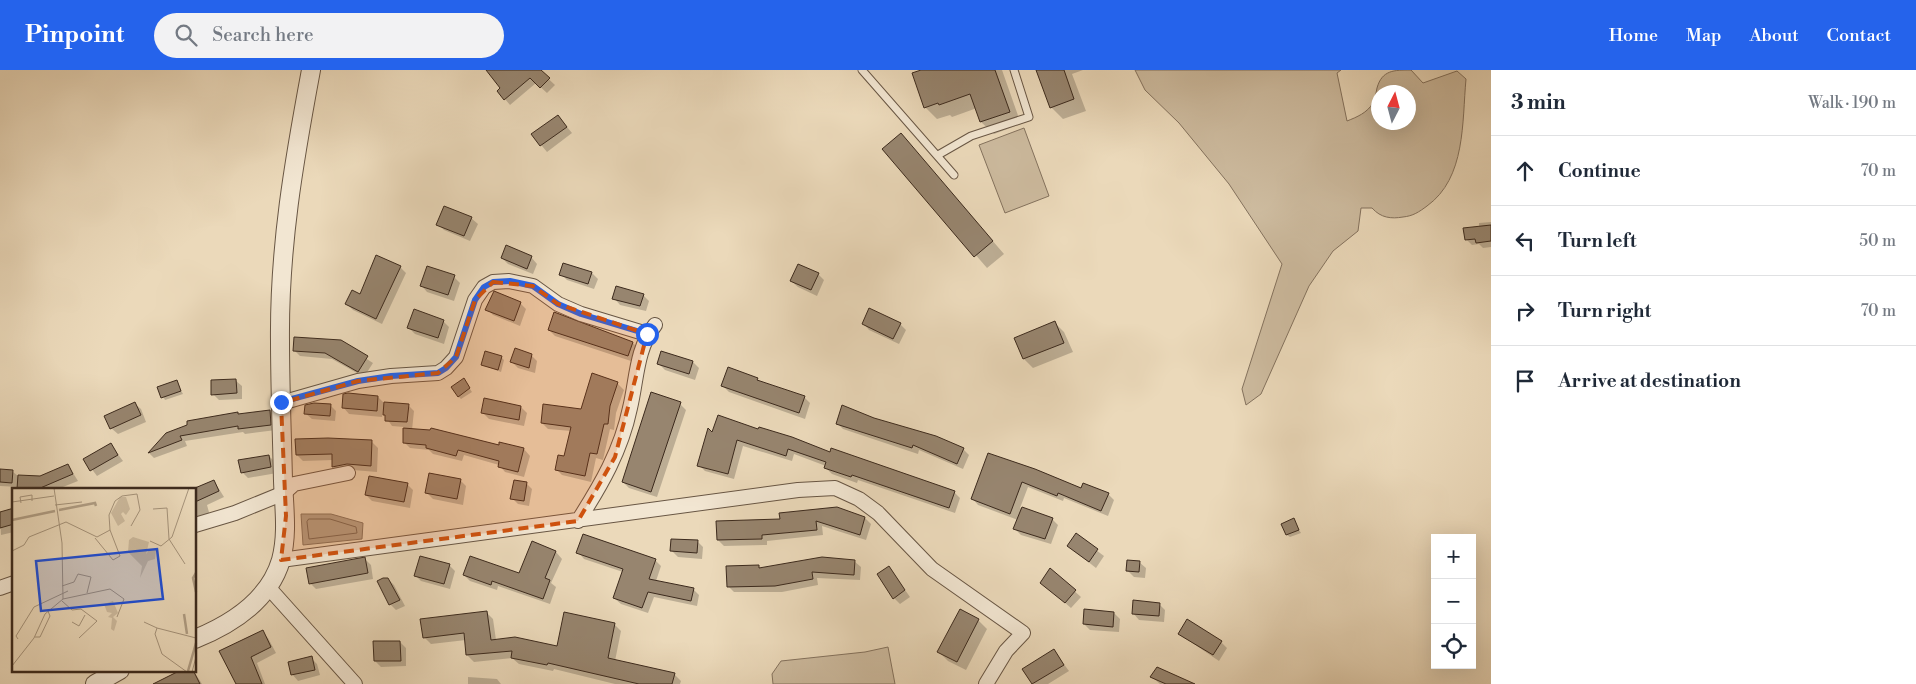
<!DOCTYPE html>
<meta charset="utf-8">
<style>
:root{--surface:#fff;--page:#f2f2f3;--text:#1f2937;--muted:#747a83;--line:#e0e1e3;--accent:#2563eb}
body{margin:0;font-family:"Libre Bodoni",serif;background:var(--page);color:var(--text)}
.controls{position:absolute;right:15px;bottom:15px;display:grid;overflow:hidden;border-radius:0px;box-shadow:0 5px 20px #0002}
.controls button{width:45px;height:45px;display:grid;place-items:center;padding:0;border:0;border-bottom:1px solid var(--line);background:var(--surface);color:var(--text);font:25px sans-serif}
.compass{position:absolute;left:1371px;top:15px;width:45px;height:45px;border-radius:50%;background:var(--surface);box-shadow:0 5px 20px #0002;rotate:6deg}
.stop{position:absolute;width:15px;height:15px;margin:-11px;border:4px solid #2563eb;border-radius:50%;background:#fff}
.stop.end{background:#2563eb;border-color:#fff;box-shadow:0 1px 5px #0008}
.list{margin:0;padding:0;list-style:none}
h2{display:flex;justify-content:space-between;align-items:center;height:65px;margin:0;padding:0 20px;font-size:21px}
h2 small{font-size:16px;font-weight:400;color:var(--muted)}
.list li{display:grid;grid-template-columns:32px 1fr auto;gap:15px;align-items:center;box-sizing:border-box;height:70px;padding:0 20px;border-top:1px solid var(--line)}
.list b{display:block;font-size:19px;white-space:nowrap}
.list em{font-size:16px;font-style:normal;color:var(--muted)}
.icon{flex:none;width:28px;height:28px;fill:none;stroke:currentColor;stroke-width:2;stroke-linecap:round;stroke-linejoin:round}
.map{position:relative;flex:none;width:1491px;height:614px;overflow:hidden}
header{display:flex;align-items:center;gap:30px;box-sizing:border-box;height:70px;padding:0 25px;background:var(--accent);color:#fff}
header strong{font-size:24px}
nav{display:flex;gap:28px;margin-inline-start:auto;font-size:18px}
.search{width:350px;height:45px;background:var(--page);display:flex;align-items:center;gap:12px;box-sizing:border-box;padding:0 18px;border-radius:28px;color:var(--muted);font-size:19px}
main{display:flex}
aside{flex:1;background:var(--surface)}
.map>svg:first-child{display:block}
.green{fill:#cdbb9f;stroke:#84725e;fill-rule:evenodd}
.water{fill:#b09e85;stroke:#82705b}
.shadow{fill:#0003}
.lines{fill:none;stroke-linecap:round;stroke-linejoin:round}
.shore{stroke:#766451;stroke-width:1}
.building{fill:#97856f;stroke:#3c2a1d}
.service-casing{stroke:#685644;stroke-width:9}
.minor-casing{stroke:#685644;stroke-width:16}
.tertiary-casing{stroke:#685644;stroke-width:20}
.service{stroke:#f2e6d2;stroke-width:7}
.minor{stroke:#f2e6d2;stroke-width:14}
.tertiary{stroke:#f2e6d2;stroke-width:18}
.route{stroke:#2563eb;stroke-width:6}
.marked{fill:#ce520f;fill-opacity:0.2;stroke:#ce520f;stroke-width:4;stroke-dasharray:10 6;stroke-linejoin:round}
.inset-river{fill:none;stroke:#b09e85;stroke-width:2.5}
.inset-road{fill:none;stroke:#a5937b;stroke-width:1}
.view{fill:#1d4ed8;fill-opacity:0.15;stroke:#1d4ed8;stroke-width:2.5}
.inset-edge{fill:none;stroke:#3c2a1d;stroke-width:2.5}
</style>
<header>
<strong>Pinpoint</strong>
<div class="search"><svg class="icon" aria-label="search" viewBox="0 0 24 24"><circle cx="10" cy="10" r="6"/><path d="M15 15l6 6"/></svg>Search here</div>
<nav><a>Home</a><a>Map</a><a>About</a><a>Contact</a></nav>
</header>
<main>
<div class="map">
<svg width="1491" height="614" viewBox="0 0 1491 614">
<rect width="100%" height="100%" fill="#ebd9ba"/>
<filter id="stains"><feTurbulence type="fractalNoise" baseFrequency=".004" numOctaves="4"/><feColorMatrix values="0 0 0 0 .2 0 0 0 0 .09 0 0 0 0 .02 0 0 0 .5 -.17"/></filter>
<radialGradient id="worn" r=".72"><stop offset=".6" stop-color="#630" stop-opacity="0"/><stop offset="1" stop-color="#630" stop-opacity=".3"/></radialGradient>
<!-- green -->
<path class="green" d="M 1135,0 L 1341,0 L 1337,3 L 1347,51 C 1357,47 1367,43 1373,33 C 1375,29 1376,23 1377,18 C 1382,0 1394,0 1411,0 L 1423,13 L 1457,1 L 1466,9 C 1462,52 1466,108 1427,136 C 1419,142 1413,146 1403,147 C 1391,149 1381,148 1372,138 L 1361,138 L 1358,161 L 1333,181 L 1309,216 L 1261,324 L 1246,335 L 1242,319 L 1282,194 L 1229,114 L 1179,53 L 1145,20 ZM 1408,22 L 1408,52 L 1378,52 L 1378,22 Z
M 1024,58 L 1049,126 L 1005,143 L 979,75 Z
M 888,577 L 895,614 L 773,614 L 772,604 L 781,591 L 865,582 Z"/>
<!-- water -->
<path class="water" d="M 301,444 L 331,444 L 363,453 L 362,469 L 303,475 Z"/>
<!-- shadow -->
<path class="shadow" d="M 488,0 L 539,0 L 555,15 L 547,23 L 536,13 L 510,35 L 505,29 L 502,18 Z
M 925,0 L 1002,0 L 1021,54 L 994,64 L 981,52 L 977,38 L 952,47 L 950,45 L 937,49 L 925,37 Z
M 1036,0 L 1083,0 L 1072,4 L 1086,41 L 1063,49 L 1051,37 Z
M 558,46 L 572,63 L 547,82 L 533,65 Z
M 901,65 L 1004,184 L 987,198 L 884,79 Z
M 471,148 L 478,154 L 470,171 L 444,160 L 438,154 Z
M 1491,152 L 1491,177 L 1483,178 L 1479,174 L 1472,175 L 1466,169 L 1479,157 L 1479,153 Z
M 531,187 L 537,194 L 533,204 L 508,194 L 502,188 Z
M 400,197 L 406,203 L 382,254 L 353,240 L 347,234 Z
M 592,203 L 598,209 L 594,219 L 567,210 L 561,204 Z
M 818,204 L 824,210 L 817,226 L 798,217 L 791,211 Z
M 454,207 L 460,213 L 454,231 L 427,222 L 421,215 Z
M 643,225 L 649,231 L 646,241 L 620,235 L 614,228 Z
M 520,233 L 526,239 L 520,256 L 493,245 L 487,239 Z
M 443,251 L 449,257 L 444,274 L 415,264 L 409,258 Z
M 863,253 L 900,254 L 906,260 L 899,274 L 869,260 Z
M 1055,253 L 1064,262 L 1073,282 L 1033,298 L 1024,289 Z
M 549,260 L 633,273 L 639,279 L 634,292 L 555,266 Z
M 340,272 L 373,293 L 364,307 L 332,289 L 300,286 L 294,280 Z
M 531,285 L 537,291 L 535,303 L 518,298 L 512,292 Z
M 501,287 L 504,290 L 501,302 L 483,295 Z
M 693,292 L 699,298 L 695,310 L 665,300 L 659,294 Z
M 593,305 L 618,314 L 624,320 L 616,343 L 614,360 L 610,359 L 603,390 L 596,388 L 591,412 L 562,405 L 556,399 L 565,388 L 571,361 L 548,359 L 542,353 L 582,340 Z
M 757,309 L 761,313 L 804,327 L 810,333 L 805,349 L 729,322 L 723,316 Z
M 235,310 L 242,316 L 242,329 L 219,330 L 213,324 Z
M 176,311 L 183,324 L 165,330 L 159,318 Z
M 466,313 L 472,322 L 461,329 L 458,326 Z
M 378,327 L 384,333 L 408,335 L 414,341 L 412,360 L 524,379 L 530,386 L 524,407 L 505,402 L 499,395 L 464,385 L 462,391 L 433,384 L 429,380 L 410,378 L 404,372 L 404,357 L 392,356 L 383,343 L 382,347 L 349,344 L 343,337 Z
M 134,333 L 141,339 L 146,352 L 118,364 L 111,358 L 106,346 Z
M 680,334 L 686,340 L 657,427 L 629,418 L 623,412 Z
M 330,335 L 336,341 L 335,351 L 312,349 L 305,343 Z
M 521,337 L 527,343 L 524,356 L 489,349 L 483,343 Z
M 270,341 L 275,347 L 276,360 L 245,364 L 243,362 L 185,371 L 187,376 L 154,388 L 149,383 L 166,364 L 237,343 L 239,345 Z
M 873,349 L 963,379 L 969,385 L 963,399 L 919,380 L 918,384 L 843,359 L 837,353 Z
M 712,364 L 831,383 L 954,422 L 960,428 L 955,443 L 858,410 L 857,413 L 832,404 L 826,398 L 826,396 L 794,384 L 792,391 L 743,376 L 734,409 L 705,401 L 699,395 Z
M 372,372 L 378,378 L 377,402 L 353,400 L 339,403 L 333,397 L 333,390 L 303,391 L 297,385 Z
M 111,375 L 123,391 L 97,406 L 85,390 Z
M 989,384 L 1082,419 L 1108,424 L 1114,430 L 1108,446 L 1064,428 L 1063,431 L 1028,417 L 1020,438 L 1052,449 L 1058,455 L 1051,474 L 1021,465 L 1015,459 L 1018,450 L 978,435 L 972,428 Z
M 269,386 L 275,392 L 277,403 L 248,408 L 242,402 Z
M 68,395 L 78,411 L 58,419 L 0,416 L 0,400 L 13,402 L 18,406 L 40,407 Z
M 460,410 L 466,416 L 463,435 L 433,429 L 427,423 Z
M 214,411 L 224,427 L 207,435 L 210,446 L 198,450 L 195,447 L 195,420 Z
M 526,413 L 532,419 L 529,436 L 518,434 L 512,428 Z
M 407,414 L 413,420 L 410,438 L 372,431 L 366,425 Z
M 14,440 L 14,462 L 1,465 L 0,444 Z
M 865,448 L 871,454 L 866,470 L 822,456 L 823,465 L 767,471 L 767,475 L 724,476 L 718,470 L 718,452 Z
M 1293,450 L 1301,463 L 1290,467 L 1287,465 Z
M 1076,465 L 1104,486 L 1096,498 L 1068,476 Z
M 697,471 L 703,477 L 702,489 L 678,487 L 672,481 Z
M 532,473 L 556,482 L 562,489 L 551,513 L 556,517 L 550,534 L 498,516 L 497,520 L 470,511 L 464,505 L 519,505 Z
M 578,482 L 655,490 L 661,496 L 656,511 L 693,519 L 699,525 L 697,536 L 654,527 L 648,543 L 621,534 L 614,528 L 623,502 L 584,489 Z
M 365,489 L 371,495 L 373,509 L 316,519 L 310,513 Z
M 854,491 L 861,497 L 860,510 L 817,508 L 818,515 L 782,522 L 734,522 L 728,516 L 758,496 L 761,499 Z
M 1139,492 L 1146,498 L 1145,508 L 1134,507 L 1128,501 Z
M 449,495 L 455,501 L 450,519 L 421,511 L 415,505 Z
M 889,497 L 910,527 L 900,534 L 894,528 Z
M 1051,500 L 1081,527 L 1071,538 L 1048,518 Z
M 388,509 L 394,515 L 405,536 L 396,540 L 390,534 Z
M 1159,534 L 1165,540 L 1164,552 L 1139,550 L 1133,543 Z
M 486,542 L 493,549 L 496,570 L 558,577 L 614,554 L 621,561 L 615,591 L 674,604 L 681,611 L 680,614 L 615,614 L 554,599 L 553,601 L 519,594 L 512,588 L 474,592 L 467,585 L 466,570 L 431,574 L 424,567 Z
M 1114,543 L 1120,549 L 1119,562 L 1090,560 L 1084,554 Z
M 978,550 L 987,559 L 966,600 L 948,591 L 939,582 Z
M 262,562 L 268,568 L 276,583 L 257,593 L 265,614 L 237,614 L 232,601 Z
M 1179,564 L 1221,572 L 1227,578 L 1219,591 Z
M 400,572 L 406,578 L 406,596 L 381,597 L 375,591 Z
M 1054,581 L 1069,601 L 1048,614 L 1034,614 L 1024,599 Z
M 311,588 L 317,594 L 320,605 L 298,611 L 292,604 Z
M 183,600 L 193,600 L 202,614 L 161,614 L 160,612 Z
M 468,607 L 497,609 L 501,614 L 468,614 Z
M 1152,607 L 1184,614 L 1160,614 Z"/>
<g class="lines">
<!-- shore -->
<path class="shore" d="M 309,449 L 330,449 L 356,457 L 357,463 L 309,469 L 307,452 Z"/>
</g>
<!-- building -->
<path class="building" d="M 486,0 L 541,0 L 550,8 L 540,18 L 530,8 L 504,30 L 497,21 L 500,18 Z
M 921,0 L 995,0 L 1010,42 L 980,52 L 970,24 L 939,35 L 938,33 L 924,38 L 912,3 Z
M 1036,0 L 1064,0 L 1074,29 L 1050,38 Z
M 558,45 L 567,57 L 540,76 L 531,64 Z
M 901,63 L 993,171 L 974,187 L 882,79 Z
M 444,136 L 472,147 L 464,166 L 436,155 Z
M 1491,155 L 1491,171 L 1476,173 L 1475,169 L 1465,170 L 1463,158 Z
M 506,175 L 532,186 L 527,199 L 501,188 Z
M 376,185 L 401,196 L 376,249 L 345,234 L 352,220 L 360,224 Z
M 563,193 L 592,202 L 588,214 L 559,205 Z
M 798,194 L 819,203 L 811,220 L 790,211 Z
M 427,196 L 455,205 L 448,225 L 420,216 Z
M 616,216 L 644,224 L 640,236 L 612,229 Z
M 494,221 L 521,232 L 514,251 L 485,240 Z
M 869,238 L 901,253 L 893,269 L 862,254 Z
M 414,239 L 444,250 L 438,268 L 407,258 Z
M 554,242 L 633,272 L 628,286 L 548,260 Z
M 1055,251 L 1064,273 L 1023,289 L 1014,268 Z
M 294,267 L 341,270 L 368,286 L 358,302 L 325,283 L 293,281 Z
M 515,278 L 532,284 L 529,298 L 510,292 Z
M 485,281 L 502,286 L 498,300 L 481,295 Z
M 661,281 L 693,291 L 689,304 L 657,294 Z
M 728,297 L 758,308 L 757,310 L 805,326 L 799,343 L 721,316 Z
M 592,303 L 618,312 L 610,336 L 608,354 L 604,354 L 597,384 L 590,383 L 585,406 L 555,400 L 558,385 L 564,386 L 571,357 L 541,353 L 543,334 L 581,339 Z
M 464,308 L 470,318 L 458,327 L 451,317 Z
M 236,309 L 237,323 L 211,325 L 211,310 Z
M 177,310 L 181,321 L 161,328 L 157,317 Z
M 651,322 L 681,332 L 651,422 L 622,412 Z
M 348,323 L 378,326 L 377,341 L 342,338 L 343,324 Z
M 484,328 L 521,336 L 519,350 L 481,343 Z
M 135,332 L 141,345 L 110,359 L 104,346 Z
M 384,332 L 409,334 L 407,352 L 385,351 L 385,345 L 383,345 Z
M 314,333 L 331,334 L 330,346 L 304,344 L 305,335 Z
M 842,335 L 874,348 L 936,366 L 964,378 L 957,394 L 913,375 L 912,378 L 836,354 Z
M 270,340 L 271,355 L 238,359 L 238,356 L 180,366 L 182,370 L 148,383 L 166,363 L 187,355 L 187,351 L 238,342 L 238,344 Z
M 718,345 L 758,359 L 759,357 L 792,367 L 830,382 L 831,378 L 955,421 L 949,438 L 852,405 L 851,407 L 824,398 L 826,392 L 788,379 L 786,386 L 737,370 L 728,404 L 697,396 L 708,358 L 712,362 Z
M 403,358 L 430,360 L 431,358 L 499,375 L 499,372 L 524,378 L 518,402 L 498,397 L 499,391 L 458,380 L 456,386 L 426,378 L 426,375 L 403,373 Z
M 328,368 L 372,370 L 371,396 L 347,394 L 332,397 L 332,384 L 296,385 L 295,369 Z
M 111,373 L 118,385 L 90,401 L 83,389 Z
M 988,383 L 1035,399 L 1081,418 L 1083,413 L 1109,423 L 1101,441 L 1058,423 L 1057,426 L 1022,412 L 1010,444 L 971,429 Z
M 269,385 L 271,397 L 241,403 L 238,390 Z
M 68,394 L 73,404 L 38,419 L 17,419 L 18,405 L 40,406 Z
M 0,399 L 13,400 L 12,413 L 0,412 Z
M 429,403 L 461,409 L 457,429 L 425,423 Z
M 369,406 L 408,413 L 404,432 L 365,425 Z
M 214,410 L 219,421 L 195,432 L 195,418 Z
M 514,410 L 527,412 L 524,431 L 510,429 Z
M 837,437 L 865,447 L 860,465 L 816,451 L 817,460 L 762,465 L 762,469 L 717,470 L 716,451 L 780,449 L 779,443 Z
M 1022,437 L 1053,448 L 1045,469 L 1013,459 Z
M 14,438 L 14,454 L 0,458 L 0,442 Z
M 1294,448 L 1299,460 L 1286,465 L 1281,454 Z
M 1076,463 L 1098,479 L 1089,492 L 1067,476 Z
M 583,464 L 656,489 L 649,509 L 694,518 L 691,531 L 648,522 L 642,538 L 613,528 L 623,499 L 576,483 Z
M 671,469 L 698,470 L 697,483 L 670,481 Z
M 532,471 L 556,481 L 545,508 L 550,510 L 543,529 L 492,511 L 491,515 L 463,505 L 470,486 L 519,503 Z
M 420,486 L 450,494 L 444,514 L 414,506 Z
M 365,487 L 368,503 L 309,514 L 306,498 Z
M 822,487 L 855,490 L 854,505 L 812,502 L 813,509 L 775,516 L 727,517 L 726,496 L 759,495 L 759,498 Z
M 1127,490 L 1140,491 L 1139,502 L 1126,501 Z
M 889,496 L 905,520 L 893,529 L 877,504 Z
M 1050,498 L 1076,520 L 1065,533 L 1040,513 Z
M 383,508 L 388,508 L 400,530 L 389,535 L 377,511 Z
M 1133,530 L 1160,533 L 1159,546 L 1132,544 Z
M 960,539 L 979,549 L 957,592 L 937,582 Z
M 1084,539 L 1114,542 L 1113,557 L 1083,554 Z
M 487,541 L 491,570 L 515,567 L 557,576 L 564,542 L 615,553 L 608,588 L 675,603 L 672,614 L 639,614 L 548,593 L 547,595 L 511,588 L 512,581 L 466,585 L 464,563 L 423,568 L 420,549 Z
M 1187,549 L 1222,571 L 1213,585 L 1178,564 Z
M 263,560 L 271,577 L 251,587 L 262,614 L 236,614 L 219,581 Z
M 373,571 L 400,571 L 401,591 L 374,591 Z
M 1054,579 L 1064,595 L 1032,614 L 1022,599 Z
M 312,586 L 315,600 L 291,605 L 288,592 Z
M 1157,597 L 1195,614 L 1166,614 L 1150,607 Z
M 181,600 L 193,600 L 200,614 L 153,614 Z"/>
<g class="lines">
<defs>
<path id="service" d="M 862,0 L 954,105
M 938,85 L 971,66 L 1029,47 L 1014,0"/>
<path id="minor" d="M 281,333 L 358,311 L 391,306 L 438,303 L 446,298 L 456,287 L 475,230 L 484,217 L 493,212 L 509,211 L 533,216 L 558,234 L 581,244 L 647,264
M 578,451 C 601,415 621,381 630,338 C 637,309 636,279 655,255
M 195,455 L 235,443 L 284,423 L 294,414 L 348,403
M 281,490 L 798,420 L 835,418 L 859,429 L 878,443 L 932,499 L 1023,563 L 1006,581 L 986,614
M 0,518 L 14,513
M 269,518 L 355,614"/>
<path id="tertiary" d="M 195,569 C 232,554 269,531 281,490 C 288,464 284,437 283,411 C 282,364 280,317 280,271 C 279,177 294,91 311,0
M 95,614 L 120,600"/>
</defs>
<!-- service casing -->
<use href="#service" class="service-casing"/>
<!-- minor casing -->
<use href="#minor" class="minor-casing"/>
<!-- tertiary casing -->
<use href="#tertiary" class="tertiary-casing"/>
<!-- service -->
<use href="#service" class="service"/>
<!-- minor -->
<use href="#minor" class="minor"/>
<!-- tertiary -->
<use href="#tertiary" class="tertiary"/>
</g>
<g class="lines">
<!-- route -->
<path class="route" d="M 281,332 L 358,311 L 391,306 L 438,303 L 446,298 L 456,287 L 475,230 L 484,217 L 493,212 L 510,211 L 533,216 L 558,234 L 581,244 L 647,264"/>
</g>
<!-- marked area -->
<path class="marked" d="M 493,212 L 533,216 L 558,234 L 647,264 L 615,387 L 578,451 L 281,490 L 286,446 L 281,333 L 358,311 L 438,303 L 456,287 L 475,230 Z"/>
<!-- overview -->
<g transform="translate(12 418)">
<rect width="184" height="184" fill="#ebd9ba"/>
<path d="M 108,9 L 114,9 L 118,21 L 114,27 L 111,24 L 109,26 L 113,33 L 106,38 L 99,25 ZM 121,49 L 137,54 L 134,66 L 138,61 L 144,62 L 143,71 L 136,73 L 128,90 L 130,78 L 116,64 L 117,52 ZM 101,113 L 106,125 L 101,129 L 105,133 L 102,143 L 99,141 L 100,130 L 96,129 L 100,125 L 95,124 L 92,116 Z" fill="#cdbb9f"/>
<path class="inset-river" d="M 47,22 L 83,15 L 84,18M 0,32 L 43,23M 184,85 L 181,90 L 184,104M 172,126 L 175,146M 176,183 L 184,155"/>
<path class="inset-road" d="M 0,14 L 42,8M 9,15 L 8,9 L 20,7 L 20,13M 43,17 L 70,14M 141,21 L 155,20 L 157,51 L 173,76M 98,42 L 108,68 L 101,72M 83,50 L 101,72M 138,53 L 149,58 L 160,49 L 177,0M 0,63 L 12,57 L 17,49 L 54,34 L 85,49 L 98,42 L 97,27 L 103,13 L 110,8 L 125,6 L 128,22 L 119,38M 50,98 L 62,94 L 66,86 L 79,89M 75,105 L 79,89M 51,111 L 98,101 L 112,111 L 105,129M 50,113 L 60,122 L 69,121 L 85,133 L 67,150M 60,134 L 67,138 L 73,127M 132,134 L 145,140 L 143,146 L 150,166 L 175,184M 145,140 L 184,150M 23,149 L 28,149 L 38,128 L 36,123M 6,151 L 4,148 L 22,119 L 56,103M 0,178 L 22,150 L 33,126 L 51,111 L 50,55 L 42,0M 180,184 L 184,169"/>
<path class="view" d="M 145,61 L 151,111 L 29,123 L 24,73 Z"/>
<rect width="184" height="184" class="inset-edge"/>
</g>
<rect width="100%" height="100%" filter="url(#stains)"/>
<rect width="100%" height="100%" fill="url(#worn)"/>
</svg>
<div class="controls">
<button>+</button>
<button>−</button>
<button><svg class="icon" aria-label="locate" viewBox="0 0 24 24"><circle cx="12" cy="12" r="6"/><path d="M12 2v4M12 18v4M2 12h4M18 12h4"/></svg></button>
</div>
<svg class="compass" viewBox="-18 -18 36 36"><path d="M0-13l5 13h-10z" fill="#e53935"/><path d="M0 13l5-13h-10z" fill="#747a83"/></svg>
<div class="stop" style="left:647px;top:264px"></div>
<div class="stop end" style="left:281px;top:332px"></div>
</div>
<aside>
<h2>3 min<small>Walk · 190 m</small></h2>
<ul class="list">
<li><svg class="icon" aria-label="ahead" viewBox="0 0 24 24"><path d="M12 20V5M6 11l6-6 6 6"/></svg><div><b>Continue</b></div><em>70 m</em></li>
<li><svg class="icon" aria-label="left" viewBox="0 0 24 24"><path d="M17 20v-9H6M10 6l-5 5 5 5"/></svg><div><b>Turn left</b></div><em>50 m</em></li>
<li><svg class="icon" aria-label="right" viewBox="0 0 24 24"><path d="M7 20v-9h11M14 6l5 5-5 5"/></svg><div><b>Turn right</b></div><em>70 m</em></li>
<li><svg class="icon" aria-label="arrive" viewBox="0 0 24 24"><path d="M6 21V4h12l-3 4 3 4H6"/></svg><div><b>Arrive at destination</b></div></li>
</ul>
</aside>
</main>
